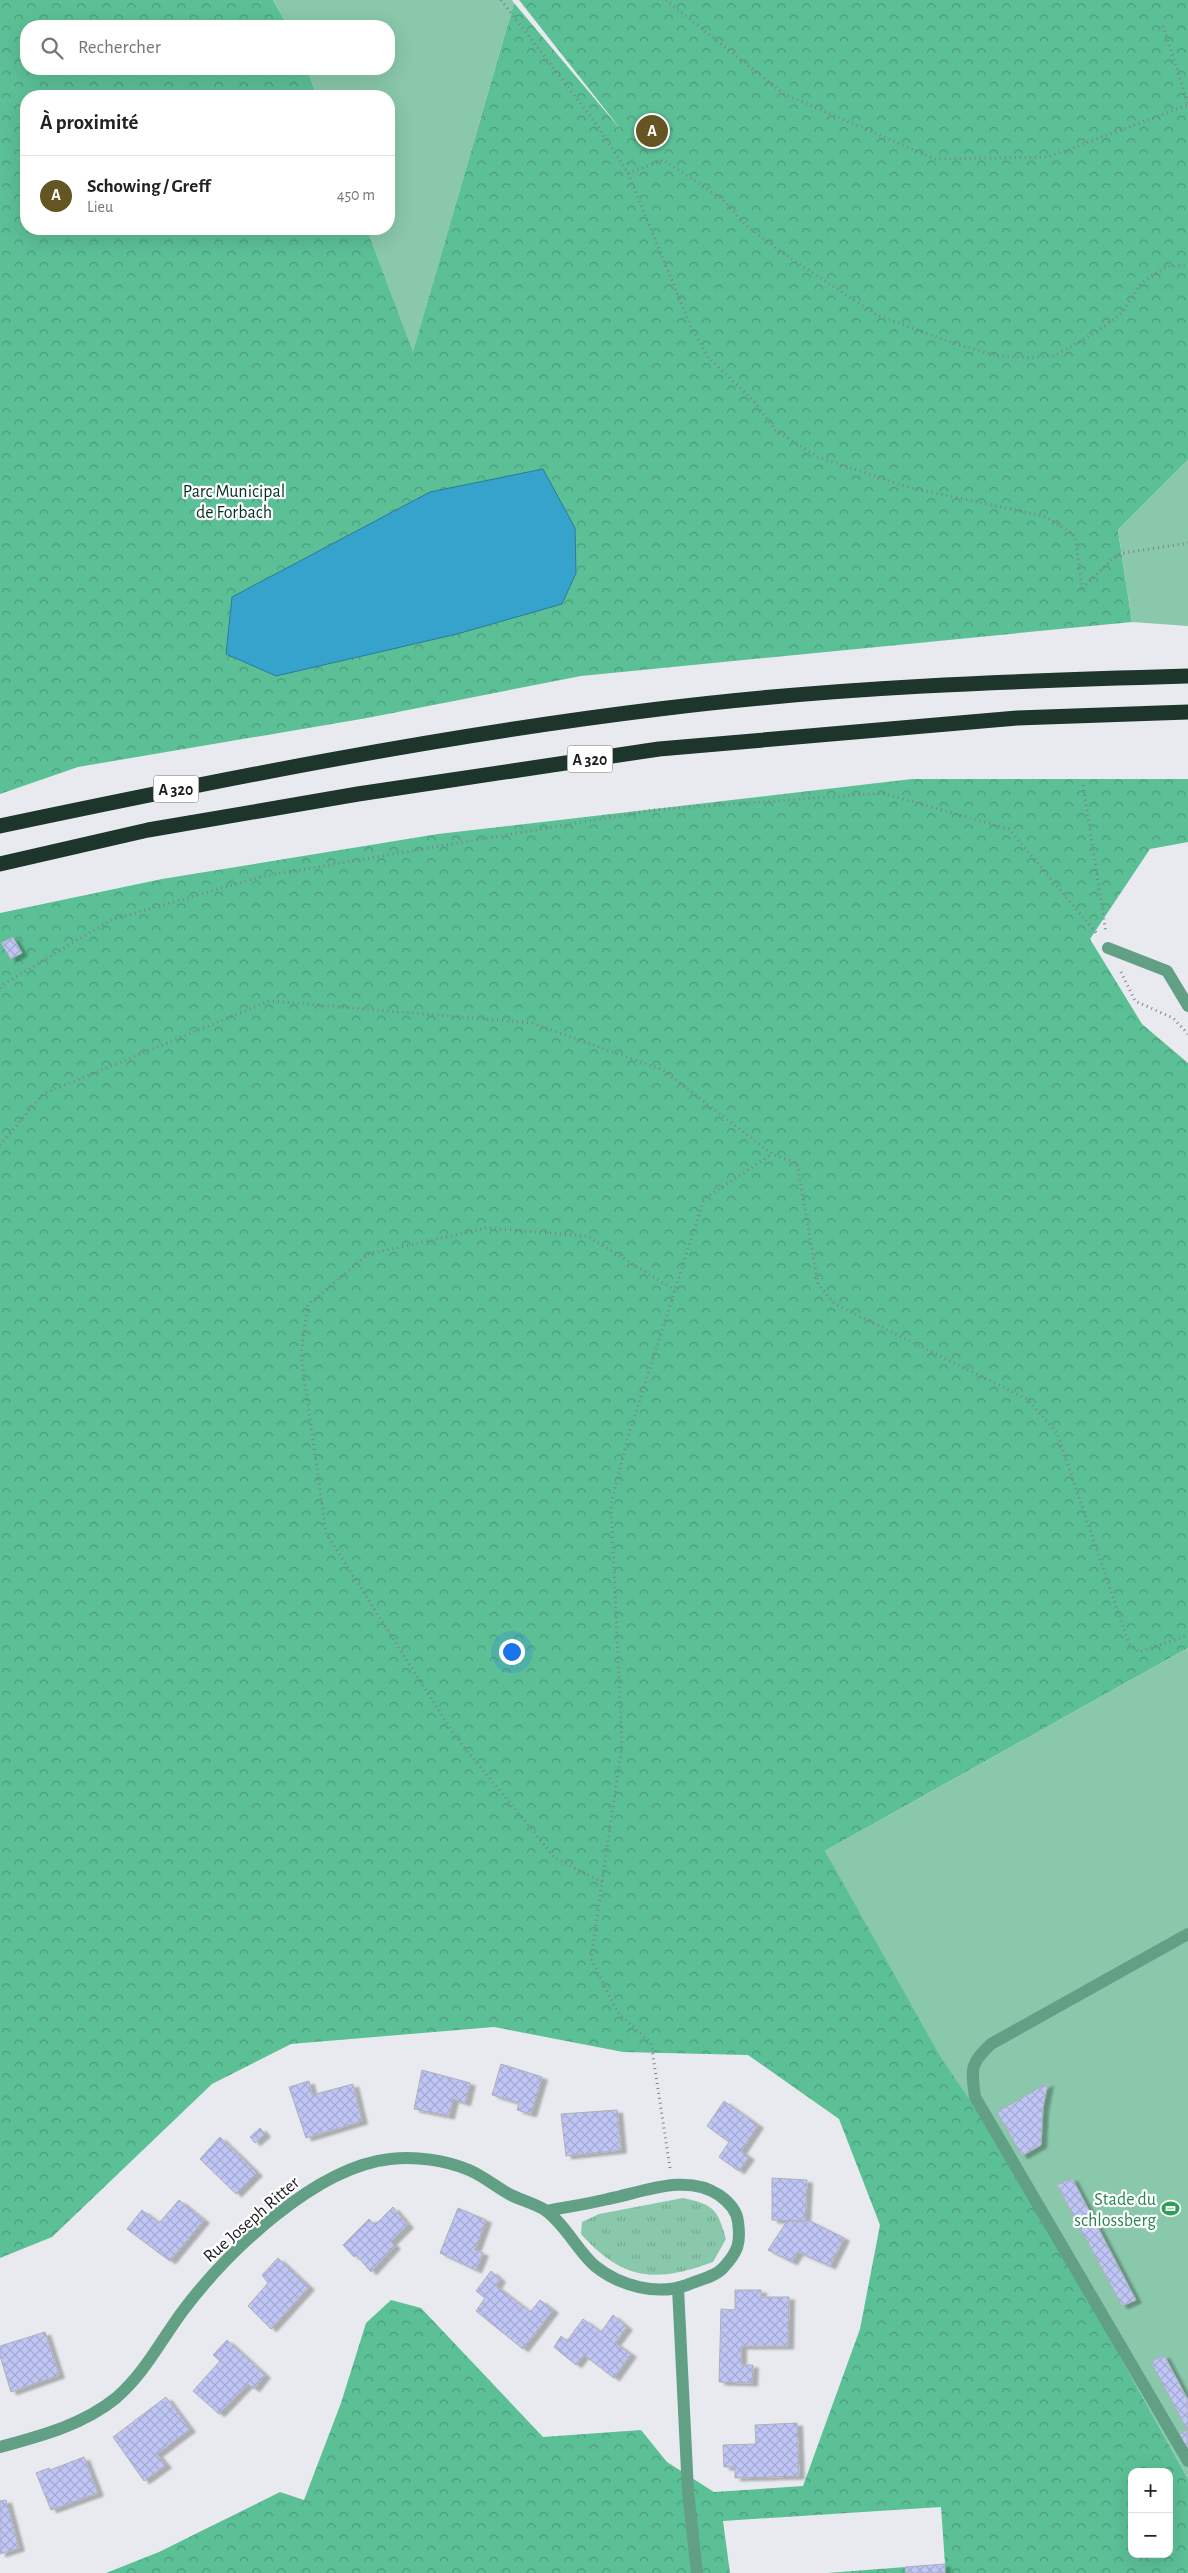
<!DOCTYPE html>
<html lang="fr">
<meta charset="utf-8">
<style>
:root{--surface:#fff;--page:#f6f6f6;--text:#222;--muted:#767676;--line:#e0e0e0;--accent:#645522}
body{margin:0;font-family:"Alegreya Sans",sans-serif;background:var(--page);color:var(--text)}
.controls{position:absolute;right:15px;bottom:15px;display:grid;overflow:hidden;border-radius:10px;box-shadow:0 5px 20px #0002}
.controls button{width:45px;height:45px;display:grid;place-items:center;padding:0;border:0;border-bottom:1px solid var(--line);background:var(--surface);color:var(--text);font:25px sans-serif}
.you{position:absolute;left:511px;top:1651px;width:18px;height:18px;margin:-12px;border:4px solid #fff;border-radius:50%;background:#1a73e8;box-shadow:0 0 0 8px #1a73e833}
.badge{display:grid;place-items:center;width:32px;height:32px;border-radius:50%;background:var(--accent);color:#fff;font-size:16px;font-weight:700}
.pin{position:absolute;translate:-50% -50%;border:2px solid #fff;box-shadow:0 1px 5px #0006}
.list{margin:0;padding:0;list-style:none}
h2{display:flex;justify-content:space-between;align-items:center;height:65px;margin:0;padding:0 20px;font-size:21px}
h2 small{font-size:16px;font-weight:400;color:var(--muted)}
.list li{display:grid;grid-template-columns:32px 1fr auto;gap:15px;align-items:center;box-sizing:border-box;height:80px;padding:0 20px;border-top:1px solid var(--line)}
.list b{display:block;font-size:19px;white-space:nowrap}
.list p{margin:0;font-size:16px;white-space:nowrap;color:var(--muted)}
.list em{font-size:16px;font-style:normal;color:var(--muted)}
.icon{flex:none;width:28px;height:28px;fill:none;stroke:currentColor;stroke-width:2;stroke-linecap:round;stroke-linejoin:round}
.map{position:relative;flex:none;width:1188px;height:2573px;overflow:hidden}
.search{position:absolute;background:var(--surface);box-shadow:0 5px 20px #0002;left:20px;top:20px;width:375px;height:55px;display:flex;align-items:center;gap:12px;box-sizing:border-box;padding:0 18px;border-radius:20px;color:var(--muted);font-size:19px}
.panel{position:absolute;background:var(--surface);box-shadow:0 5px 20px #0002;left:20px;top:90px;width:375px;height:145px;border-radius:20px}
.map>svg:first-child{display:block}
.grass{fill:url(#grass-tufts)}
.forest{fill:url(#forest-crowns);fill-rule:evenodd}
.garden{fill:#89c8ab}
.water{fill:#35a3cb;stroke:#2e7b98}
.building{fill:url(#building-cross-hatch);stroke:#afb0b5;filter:url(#shadow)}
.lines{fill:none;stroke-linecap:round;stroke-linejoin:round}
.path{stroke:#818285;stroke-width:3;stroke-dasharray:1 4;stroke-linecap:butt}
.minor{stroke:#61a084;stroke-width:12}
.highway{stroke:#1e352b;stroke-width:15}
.labels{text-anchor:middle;stroke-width:4.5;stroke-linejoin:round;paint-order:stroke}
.shield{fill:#fff;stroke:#626263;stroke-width:1}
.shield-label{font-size:16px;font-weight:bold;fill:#1e1e20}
.park-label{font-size:18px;fill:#033221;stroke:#fff}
.leisure-label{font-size:18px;fill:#27864d;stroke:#fff;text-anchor:end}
.street-label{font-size:18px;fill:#1e1e20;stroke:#fff}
</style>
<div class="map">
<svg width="1188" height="2573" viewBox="0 0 1188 2573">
<defs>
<pattern id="grass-tufts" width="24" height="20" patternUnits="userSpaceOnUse" patternTransform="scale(1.25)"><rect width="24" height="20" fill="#89c8ab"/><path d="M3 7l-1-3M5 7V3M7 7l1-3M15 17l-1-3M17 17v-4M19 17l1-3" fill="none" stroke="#76ab93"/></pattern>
<pattern id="forest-crowns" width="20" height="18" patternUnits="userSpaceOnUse" patternTransform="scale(1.25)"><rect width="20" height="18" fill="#5cc097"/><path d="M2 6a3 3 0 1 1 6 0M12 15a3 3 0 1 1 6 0" fill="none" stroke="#4b9b7b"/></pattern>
<pattern id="building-cross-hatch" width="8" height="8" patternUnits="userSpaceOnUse" patternTransform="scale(1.25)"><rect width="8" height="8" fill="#bfc5f5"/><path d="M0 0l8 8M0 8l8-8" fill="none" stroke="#a4a9d2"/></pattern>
<filter id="shadow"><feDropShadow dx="5.5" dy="3" stdDeviation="1" flood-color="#0004"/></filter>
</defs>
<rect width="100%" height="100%" fill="#e9eaef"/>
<!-- grass -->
<path class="grass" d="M 683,2198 C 715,2205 717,2209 726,2239 L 713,2262 C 656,2283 623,2281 581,2234 L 582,2222 L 599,2214 Z"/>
<!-- forest -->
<path class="forest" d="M 0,0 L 273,0 L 288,26 L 26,26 L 26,69 L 307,69 L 317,96 L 26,96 L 26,229 L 367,229 L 413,351 L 514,3 L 622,131 L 519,0 L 1188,0 L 1188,460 L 1118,530 L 1132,622 L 581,676 L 367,718 L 78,767 L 0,794 Z
M 912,779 L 1188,779 L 1188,842 L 1150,849 L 1090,939 L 1142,1024 L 1188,1063 L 1188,1648 L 825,1851 L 1013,2163 L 1188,2479 L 1188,2573 L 827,2573 L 945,2564 L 941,2507 L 723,2521 L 730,2573 L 106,2573 L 159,2552 L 280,2492 L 304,2500 L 341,2403 L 366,2323 L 391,2300 L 421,2308 L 543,2437 L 641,2430 L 667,2462 L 714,2492 L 803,2486 L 860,2329 L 880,2225 L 839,2119 L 748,2055 L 623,2052 L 494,2027 L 291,2044 L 212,2084 L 52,2237 L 0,2258 L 0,913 L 162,879 L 438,834 ZM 1132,2472 L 1169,2472 L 1169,2554 L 1132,2554 Z"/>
<!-- garden -->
<path class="garden" d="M 273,0 L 512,0 L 514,3 L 413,352 L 367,229 L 389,229 L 389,96 L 317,96 L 307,69 L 389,69 L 389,26 L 288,26 Z
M 1188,460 L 1188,626 L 1132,622 L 1118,530 Z
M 1188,1648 L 1188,2479 L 1013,2163 L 941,2058 L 825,1851 Z"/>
<!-- water -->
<path class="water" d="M 543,469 L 575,528 L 576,573 L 562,604 L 457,634 L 276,676 L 226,654 L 232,597 L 430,492 Z"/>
<!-- building -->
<path class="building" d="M 13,937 L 22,953 L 11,959 L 1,943 Z
M 501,2064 L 542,2077 L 531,2114 L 517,2110 L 519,2103 L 492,2095 Z
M 422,2070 L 470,2083 L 465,2103 L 453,2099 L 449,2116 L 414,2109 Z
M 309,2081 L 312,2095 L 353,2084 L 362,2121 L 306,2138 L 289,2087 Z
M 1048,2083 L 1043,2108 L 1041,2145 L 1022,2156 L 997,2112 Z
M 724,2101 L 758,2125 L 741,2151 L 749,2157 L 739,2171 L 719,2157 L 729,2142 L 707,2126 Z
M 617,2110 L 621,2150 L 566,2156 L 561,2114 Z
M 260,2128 L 265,2134 L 255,2143 L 250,2137 Z
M 220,2137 L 257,2173 L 236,2194 L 200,2159 Z
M 772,2178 L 807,2180 L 805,2221 L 772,2220 Z
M 1072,2178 L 1136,2300 L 1122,2306 L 1057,2185 Z
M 179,2200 L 204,2220 L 170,2261 L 127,2229 L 142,2210 L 159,2223 Z
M 393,2207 L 408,2225 L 391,2242 L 395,2246 L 371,2272 L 356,2255 L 354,2257 L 343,2245 L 369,2219 L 374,2224 L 379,2221 Z
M 458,2208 L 486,2220 L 475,2250 L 483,2253 L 476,2270 L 440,2253 Z
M 787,2221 L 810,2221 L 844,2238 L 830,2266 L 798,2252 L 792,2262 L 768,2250 Z
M 278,2258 L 309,2287 L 271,2329 L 248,2306 L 268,2283 L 262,2275 Z
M 491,2271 L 500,2279 L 496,2286 L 530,2312 L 540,2300 L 553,2310 L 523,2349 L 476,2311 L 485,2298 L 476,2291 Z
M 735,2290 L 761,2290 L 761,2297 L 789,2297 L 788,2346 L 741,2346 L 741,2365 L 753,2365 L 752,2383 L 719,2382 L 721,2309 L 735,2310 Z
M 613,2315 L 627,2327 L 615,2343 L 631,2354 L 614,2378 L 584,2355 L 576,2365 L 554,2347 L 561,2336 L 567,2341 L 583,2319 L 601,2332 Z
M 45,2332 L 59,2375 L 11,2392 L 0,2356 L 0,2346 Z
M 227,2340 L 265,2375 L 254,2389 L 248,2384 L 219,2414 L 193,2391 L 220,2361 L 213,2355 Z
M 1164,2355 L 1188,2400 L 1188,2431 L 1151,2362 Z
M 166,2397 L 190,2429 L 157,2454 L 166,2465 L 144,2481 L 113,2437 Z
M 797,2423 L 799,2476 L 735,2478 L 735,2467 L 724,2467 L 723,2445 L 756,2444 L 755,2425 Z
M 1187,2430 L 1188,2431 L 1188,2450 L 1179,2434 Z
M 84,2457 L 98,2493 L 51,2510 L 36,2473 L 49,2468 L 50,2470 Z
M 6,2500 L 19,2548 L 0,2554 L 0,2501 Z
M 945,2564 L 945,2573 L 906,2573 L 905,2567 Z"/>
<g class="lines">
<!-- path -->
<path class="path" d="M 501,0 L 597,125 L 628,173 L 691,327 L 708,357 L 753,400 L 775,430 L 818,457 L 911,488 L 1044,516 L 1075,535 L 1082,588
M 666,0 L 784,94 L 935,159 L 1048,157 L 1188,105
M 1163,26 L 1188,103
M 628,173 L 663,160 L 722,199 L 748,227 L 787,256 L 877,315 L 956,344 L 998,356 L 1031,358 L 1056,355 L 1096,332 L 1122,313 L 1140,284 L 1165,267 L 1188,265
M 1082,588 L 1118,554 L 1188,543
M 1083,785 L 1106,933
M 1121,972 L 1135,1001 L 1173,1018 L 1188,1034
M 0,988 L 4,984 L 111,920 L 264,876 L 653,810 L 882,793 L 1009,829 L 1098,935
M 0,1145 L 43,1094 L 269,1001 L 532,1023 L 663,1070 L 772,1154 L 797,1163 L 818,1284 L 835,1304 L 1027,1399 L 1057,1433 L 1129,1644 L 1139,1652 L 1188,1635
M 602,1882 L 555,1858 L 455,1736 L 326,1533 L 301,1355 L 308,1305 L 368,1254 L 487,1228 L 587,1236 L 675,1290
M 670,2168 L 651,2043 L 618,2013 L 591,1959 L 622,1745 L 611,1504 L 629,1434 L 704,1199 L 772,1154"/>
<!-- minor -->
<path class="minor" d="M 1108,948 L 1167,971 L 1188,1006
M 1188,1934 L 991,2044 C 970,2064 971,2068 975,2097 L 1188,2461
M 678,2288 L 688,2492 L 697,2573
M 0,2447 C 40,2436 83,2425 116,2398 C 144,2374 160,2342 182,2312 C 226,2253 315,2167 390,2159 C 416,2156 445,2160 469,2170 C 483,2176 495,2186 509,2194 C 520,2200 534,2203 545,2210 C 565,2224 577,2250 595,2266 C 620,2286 657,2296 687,2285 C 698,2280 715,2277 723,2268 C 738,2252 741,2243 738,2222 C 737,2211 729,2202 719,2195 C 686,2173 644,2192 608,2199 C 588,2204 567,2207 546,2211"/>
<!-- highway -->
<path class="highway" d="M 0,826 C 218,780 437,736 659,709 C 835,687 1011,681 1188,676
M 0,864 L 148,830 L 358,794 L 659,749 L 1017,718 L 1188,712"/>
</g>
<!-- icons -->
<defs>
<symbol id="stadium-bare" viewBox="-9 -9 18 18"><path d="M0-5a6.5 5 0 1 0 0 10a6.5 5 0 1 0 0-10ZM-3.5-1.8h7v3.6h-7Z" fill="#2e9e5b" stroke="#fff" stroke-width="2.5" paint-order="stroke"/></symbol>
</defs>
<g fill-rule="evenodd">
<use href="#stadium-bare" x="1158" y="2196" width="25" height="25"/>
</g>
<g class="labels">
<!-- shield labels -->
<g class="shield">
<rect x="567.5" y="745.5" width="45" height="27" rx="4"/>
<rect x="153.5" y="775.5" width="45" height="27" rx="4"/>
</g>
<g class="shield-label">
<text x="590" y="765">A 320</text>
<text x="176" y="795">A 320</text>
</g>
<!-- park labels -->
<g class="park-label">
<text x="234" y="497">Parc Municipal<tspan x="234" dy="21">de Forbach</tspan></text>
</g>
<!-- leisure labels -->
<g class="leisure-label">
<text x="1156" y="2205">Stade du<tspan x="1156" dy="21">schlossberg</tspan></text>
</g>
<!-- street labels -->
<g class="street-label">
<text transform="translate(251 2219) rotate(-41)" y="6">Rue Joseph Ritter</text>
</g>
</g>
</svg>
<div class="controls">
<button>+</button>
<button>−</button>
</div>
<div class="you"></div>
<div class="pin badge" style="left:652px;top:131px">A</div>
<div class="search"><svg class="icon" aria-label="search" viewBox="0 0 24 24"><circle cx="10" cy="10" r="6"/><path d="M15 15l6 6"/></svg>Rechercher</div>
<section class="panel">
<h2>À proximité<small></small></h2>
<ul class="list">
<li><span class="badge">A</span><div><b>Schowing / Greff</b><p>Lieu</p></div><em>450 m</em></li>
</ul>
</section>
</div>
